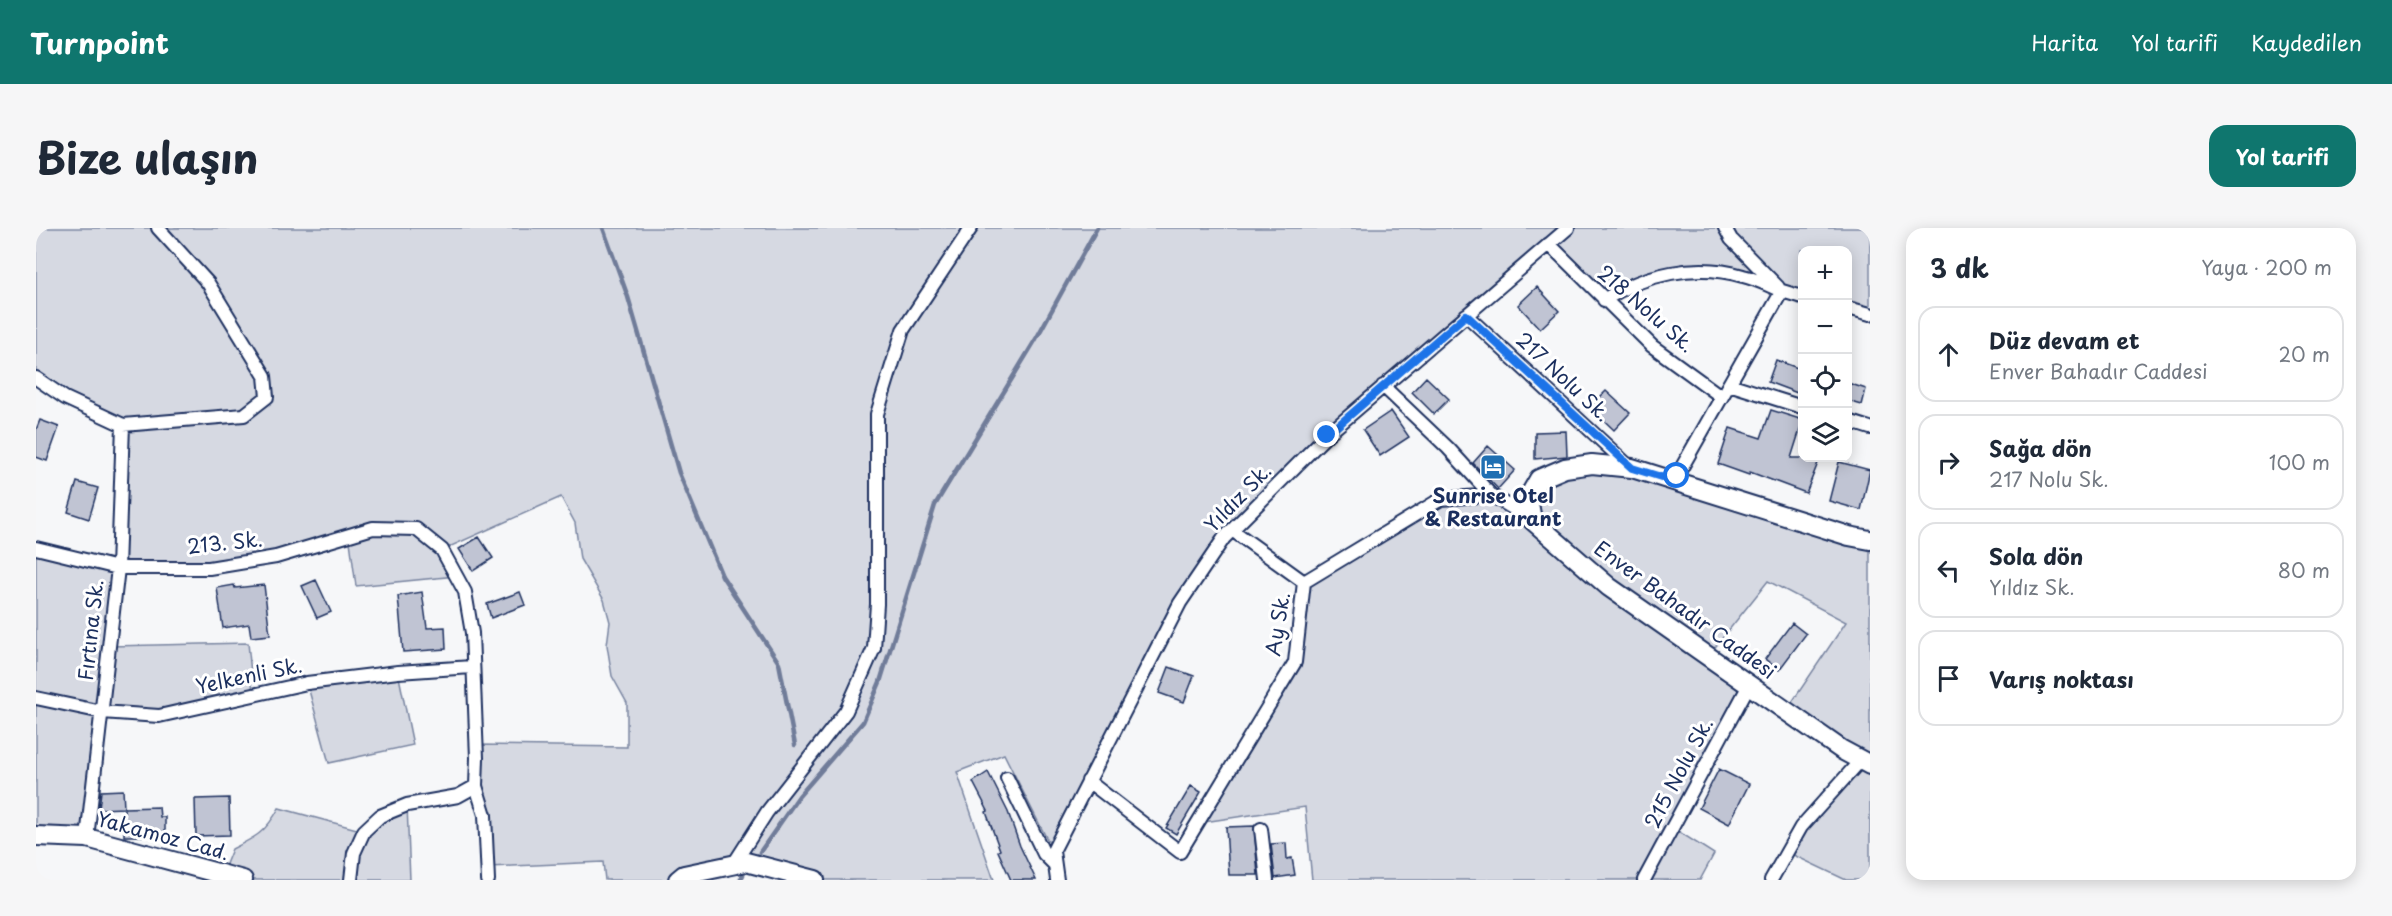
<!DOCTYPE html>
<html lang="tr">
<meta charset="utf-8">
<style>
:root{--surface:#fff;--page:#f6f6f7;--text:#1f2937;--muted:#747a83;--line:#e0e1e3;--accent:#0f766e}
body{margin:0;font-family:"Playpen Sans",sans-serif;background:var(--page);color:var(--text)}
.controls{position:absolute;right:18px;top:18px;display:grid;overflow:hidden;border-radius:12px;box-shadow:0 3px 15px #0003}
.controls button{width:54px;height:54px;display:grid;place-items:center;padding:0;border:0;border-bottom:2px solid var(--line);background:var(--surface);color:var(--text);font:30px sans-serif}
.stop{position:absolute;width:18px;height:18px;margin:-14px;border:4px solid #1a73e8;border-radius:50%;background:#fff}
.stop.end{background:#1a73e8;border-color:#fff;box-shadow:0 2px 6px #0008}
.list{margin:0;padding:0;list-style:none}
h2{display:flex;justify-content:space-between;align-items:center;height:78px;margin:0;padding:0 24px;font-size:26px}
h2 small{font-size:20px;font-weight:400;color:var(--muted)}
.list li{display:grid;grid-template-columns:39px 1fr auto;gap:18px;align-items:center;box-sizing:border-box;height:96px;margin:0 12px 12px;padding:0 12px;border:2px solid var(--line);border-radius:18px}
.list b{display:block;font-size:22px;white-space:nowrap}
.list p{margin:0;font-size:20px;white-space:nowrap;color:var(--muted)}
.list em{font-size:20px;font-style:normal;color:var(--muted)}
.icon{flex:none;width:33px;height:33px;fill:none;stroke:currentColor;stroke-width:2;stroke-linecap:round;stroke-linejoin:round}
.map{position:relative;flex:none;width:1834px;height:652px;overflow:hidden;border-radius:18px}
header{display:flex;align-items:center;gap:36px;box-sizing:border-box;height:84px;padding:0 30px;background:var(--accent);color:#fff}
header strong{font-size:28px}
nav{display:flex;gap:33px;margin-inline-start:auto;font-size:21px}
.intro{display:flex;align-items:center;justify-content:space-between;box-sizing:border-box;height:144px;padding:0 36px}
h1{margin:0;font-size:42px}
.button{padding:15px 27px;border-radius:18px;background:var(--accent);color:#fff;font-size:21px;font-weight:700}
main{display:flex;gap:36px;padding:0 36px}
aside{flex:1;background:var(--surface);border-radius:18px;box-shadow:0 3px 15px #0003}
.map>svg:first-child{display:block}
.green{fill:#d6d9e2;stroke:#7884a0;stroke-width:1.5}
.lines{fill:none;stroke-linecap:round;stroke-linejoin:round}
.stream{stroke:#707c99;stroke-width:4.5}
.building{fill:#c0c4d3;stroke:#1b2f5e;stroke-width:1.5}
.street-casing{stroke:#1b2f5e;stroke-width:16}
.secondary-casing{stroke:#1b2f5e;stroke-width:22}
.street{stroke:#fff;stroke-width:12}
.secondary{stroke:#fff;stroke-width:18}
.route{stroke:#1a73e8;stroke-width:8}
.labels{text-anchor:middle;stroke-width:6;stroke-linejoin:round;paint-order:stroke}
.street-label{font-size:20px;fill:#1b2f5e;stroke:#fff}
.poi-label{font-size:20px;font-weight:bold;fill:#1b2f5e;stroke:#fff}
</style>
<header>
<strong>Turnpoint</strong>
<nav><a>Harita</a><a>Yol tarifi</a><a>Kaydedilen</a></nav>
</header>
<div class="intro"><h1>Bize ulaşın</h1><a class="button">Yol tarifi</a></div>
<main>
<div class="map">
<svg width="1834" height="652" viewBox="0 0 1834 652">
<rect width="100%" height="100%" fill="#f6f7f9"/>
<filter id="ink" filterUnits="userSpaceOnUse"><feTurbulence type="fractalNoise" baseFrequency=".0167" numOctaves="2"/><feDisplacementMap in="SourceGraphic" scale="12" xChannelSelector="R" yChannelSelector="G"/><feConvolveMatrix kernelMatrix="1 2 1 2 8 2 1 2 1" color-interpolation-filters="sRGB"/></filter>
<g filter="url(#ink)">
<!-- green -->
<path class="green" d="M 0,0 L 1834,0 L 1834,86 L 1812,80 L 1812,22 L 1766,22 L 1766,69 L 1707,48 L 1630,46 L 1568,72 L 1513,17 L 1347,158 L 1188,310 L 1144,375 L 1017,623 L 968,526 L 921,544 L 958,652 L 779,652 L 710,634 L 642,652 L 569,652 L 567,634 L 452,639 L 440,517 L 591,519 L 591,475 L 576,448 L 571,417 L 574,394 L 568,372 L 544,331 L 539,295 L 525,269 L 406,322 L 420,348 L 320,358 L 313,306 L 240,329 L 82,340 L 74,418 L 212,415 L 217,465 L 123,488 L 66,484 L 51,610 L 0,608 L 0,320 L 82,340 L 87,198 L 0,150 Z
M 1556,236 L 1834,312 L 1834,652 L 1810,652 L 1751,624 L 1824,533 L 1750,483 L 1810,394 L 1732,353 L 1672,428 L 1713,457 L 1637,600 L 1678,626 L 1664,652 L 1276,652 L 1269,579 L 1161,595 L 1259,434 L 1268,354 L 1405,271 L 1455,267 L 1496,291 L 1503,251 Z
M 362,444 L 377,517 L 293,535 L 271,455 Z
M 371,577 L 374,652 L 207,652 L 186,646 L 196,621 C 220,609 230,604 243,580 L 328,603 Z"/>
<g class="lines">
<!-- stream -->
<path class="stream" d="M 567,0 L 592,69 L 643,245 L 686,348 L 743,435 L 759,517
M 724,624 L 763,568 L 827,494 L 844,454 L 899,277 L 1000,111 L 1061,0
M 704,652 L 707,647"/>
</g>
<!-- building -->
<path class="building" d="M 1501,59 L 1523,83 L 1504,101 L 1482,77 Z
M 1740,132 L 1767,142 L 1767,160 L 1764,166 L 1732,154 Z
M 1390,149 L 1413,171 L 1398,186 L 1376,164 Z
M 1812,155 L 1830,161 L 1826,177 L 1812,173 Z
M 1570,163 L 1594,185 L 1578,202 L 1554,179 Z
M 1735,182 L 1767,192 L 1755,230 L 1784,230 L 1770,265 L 1714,244 L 1713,247 L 1682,236 L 1694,200 L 1725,210 Z
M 1355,183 L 1373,209 L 1344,228 L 1327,202 Z
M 4,192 L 23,199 L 11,233 L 0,229 L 0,202 Z
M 1530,203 L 1531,228 L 1499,231 L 1499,204 Z
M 1452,218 L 1479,242 L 1462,261 L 1437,235 Z
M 1803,234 L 1834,242 L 1825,282 L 1793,273 Z
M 41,254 L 62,260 L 53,291 L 32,284 Z
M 443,309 L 457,330 L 437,343 L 423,321 Z
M 280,352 L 295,384 L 281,390 L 266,358 Z
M 198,357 L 199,360 L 228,357 L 234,407 L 215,409 L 213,396 L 187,400 L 181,360 Z
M 386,364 L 391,400 L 409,399 L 410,421 L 367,424 L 362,368 Z
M 484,364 L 489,377 L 455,390 L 451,376 Z
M 1756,395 L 1770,406 L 1743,442 L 1729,431 Z
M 1133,439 L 1158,448 L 1148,474 L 1123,465 Z
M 1683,541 L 1713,556 L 1693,596 L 1663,580 Z
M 952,544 L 972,584 L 984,618 L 1000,652 L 975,652 L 962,623 L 964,622 L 950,584 L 952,583 L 937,554 Z
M 1155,558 L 1165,564 L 1140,606 L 1130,600 Z
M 87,562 L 88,580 L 63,581 L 65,563 Z
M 193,570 L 194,607 L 160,608 L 159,571 Z
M 123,579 L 124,589 L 129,589 L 129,608 L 88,608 L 88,580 Z
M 1218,598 L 1222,647 L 1193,647 L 1190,599 Z
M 1250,615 L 1251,631 L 1256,630 L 1259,647 L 1239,650 L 1235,616 Z"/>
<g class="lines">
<defs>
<path id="street" d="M 1689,0 L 1695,11 L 1742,59
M 1513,16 L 1616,118 L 1686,169
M 1568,72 C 1608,46 1660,34 1707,48 C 1720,51 1734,58 1746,63
M 1812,80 L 1834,86
M 1430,87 L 1595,240
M 0,150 L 29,170 L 87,197 L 208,187 L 231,169 L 229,148 L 172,55 L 122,0
M 1693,156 L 1766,179
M 1347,158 L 1412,220 L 1455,267 L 1496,292
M 1812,193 L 1834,200
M 1638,253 L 1746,63 L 1766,69
M 1196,302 L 1268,354
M 0,320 L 82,340 L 173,340 L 240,329 L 337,300 L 380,301 L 406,322 L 429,364 L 436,405 L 441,530 L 440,558 L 422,568 L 371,577 L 344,588 L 328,603 L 318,625 L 315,652
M 1268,354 L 1405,271 L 1455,267
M 0,470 L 66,484 L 123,488 L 271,455 L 362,444 L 436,439
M 971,550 L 1008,626 L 1018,636
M 1052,553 L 1144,624 L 1259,434 L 1268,354
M 440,558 L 449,587 L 452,652
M 1225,601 L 1231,652
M 51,610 L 82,340 L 87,197
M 697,637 L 731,584 L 810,483 L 838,420 L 841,376 L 841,186 L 867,102 L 935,0
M 1021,652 L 1017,623 L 1144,375 L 1188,310 L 1291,207 L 1532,0
M 1608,652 L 1713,457
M 1735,652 L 1765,599 L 1824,533"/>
<path id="secondary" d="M 1834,312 L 1813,308 L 1596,240 L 1556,236 L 1529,240 L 1503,251 L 1492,270 L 1496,292 L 1573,359 L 1806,522 L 1834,537
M 0,608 L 51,610 L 207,652
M 642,652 L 648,647 L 710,634 L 779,652"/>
</defs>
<!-- street casing -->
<use href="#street" class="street-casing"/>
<!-- secondary casing -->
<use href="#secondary" class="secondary-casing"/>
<!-- street -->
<use href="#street" class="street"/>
<!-- secondary -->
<use href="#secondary" class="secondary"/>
</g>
</g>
<g class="lines" filter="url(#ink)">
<!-- route -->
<path class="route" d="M 1291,207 L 1430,87 L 1596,240 L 1638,253 L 1641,248"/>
</g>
<!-- icons -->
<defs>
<symbol id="hotel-square" viewBox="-11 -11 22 22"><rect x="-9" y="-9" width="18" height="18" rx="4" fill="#1f6fb2" stroke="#fff"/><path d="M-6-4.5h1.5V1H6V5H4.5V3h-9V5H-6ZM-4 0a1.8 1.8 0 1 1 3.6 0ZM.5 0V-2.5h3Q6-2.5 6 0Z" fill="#fff"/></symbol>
</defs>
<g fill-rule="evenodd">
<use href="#hotel-square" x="1442" y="224" width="30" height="30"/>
</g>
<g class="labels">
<!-- street labels -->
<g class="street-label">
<text transform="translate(1610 81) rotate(41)" y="7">218 Nolu Sk.</text>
<text transform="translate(1527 149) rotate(43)" y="7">217 Nolu Sk.</text>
<text transform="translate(1202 270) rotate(-46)" y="7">Yıldız Sk.</text>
<text transform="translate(189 315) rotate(-6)" y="7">213. Sk.</text>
<text transform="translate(1649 382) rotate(36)" y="7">Enver Bahadır Caddesi</text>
<text transform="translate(1242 396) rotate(-81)" y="7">Ay Sk.</text>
<text transform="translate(55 402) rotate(-84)" y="7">Fırtına Sk.</text>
<text transform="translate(213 448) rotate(-12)" y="7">Yelkenli Sk.</text>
<text transform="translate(1643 545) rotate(-62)" y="7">215 Nolu Sk.</text>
<text transform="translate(127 608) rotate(15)" y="7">Yakamoz Cad.</text>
</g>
<!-- poi labels -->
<g class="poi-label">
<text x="1457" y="275">Sunrise Otel<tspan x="1457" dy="23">&amp; Restaurant</tspan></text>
</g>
</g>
</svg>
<div class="controls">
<button>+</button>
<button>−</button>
<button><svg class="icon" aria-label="locate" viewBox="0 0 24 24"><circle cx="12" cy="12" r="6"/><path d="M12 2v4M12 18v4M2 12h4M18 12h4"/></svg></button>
<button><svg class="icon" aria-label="layers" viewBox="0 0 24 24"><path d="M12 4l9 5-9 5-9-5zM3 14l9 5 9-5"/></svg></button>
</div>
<div class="stop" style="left:1641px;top:248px"></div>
<div class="stop end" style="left:1291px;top:207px"></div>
</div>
<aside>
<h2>3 dk<small>Yaya · 200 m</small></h2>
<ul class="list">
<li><svg class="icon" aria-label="ahead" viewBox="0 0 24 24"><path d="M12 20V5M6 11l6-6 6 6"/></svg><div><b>Düz devam et</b><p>Enver Bahadır Caddesi</p></div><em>20 m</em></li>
<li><svg class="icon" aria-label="right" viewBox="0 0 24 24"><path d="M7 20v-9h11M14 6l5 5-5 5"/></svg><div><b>Sağa dön</b><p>217 Nolu Sk.</p></div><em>100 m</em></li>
<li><svg class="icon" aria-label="left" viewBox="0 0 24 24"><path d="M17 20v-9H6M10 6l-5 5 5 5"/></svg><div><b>Sola dön</b><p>Yıldız Sk.</p></div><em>80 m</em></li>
<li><svg class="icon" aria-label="arrive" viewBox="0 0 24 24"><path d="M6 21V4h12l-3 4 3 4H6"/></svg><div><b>Varış noktası</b></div></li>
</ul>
</aside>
</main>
